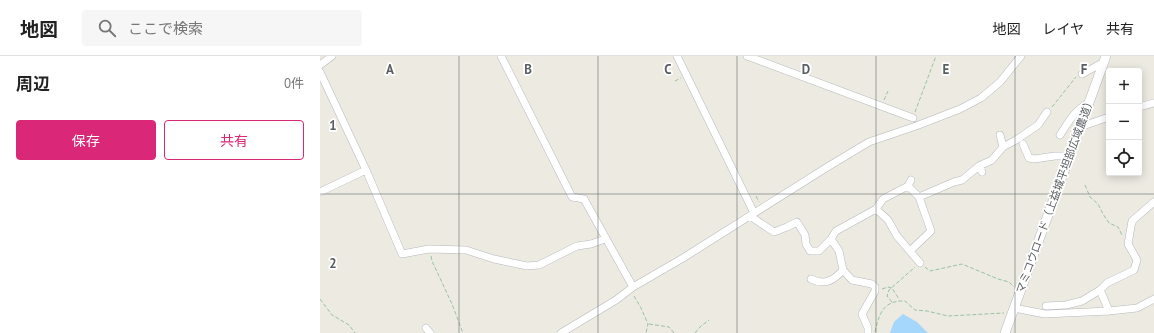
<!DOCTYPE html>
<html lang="ja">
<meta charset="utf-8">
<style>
:root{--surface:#fff;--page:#f6f6f6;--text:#222;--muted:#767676;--line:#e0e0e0;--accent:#db2777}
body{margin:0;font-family:"PT Sans","Noto Sans JP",sans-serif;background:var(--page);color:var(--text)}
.controls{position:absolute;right:12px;top:12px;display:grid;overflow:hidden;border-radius:4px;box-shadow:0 2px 10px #0003}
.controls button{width:36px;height:36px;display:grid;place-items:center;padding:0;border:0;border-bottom:1px solid var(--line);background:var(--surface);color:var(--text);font:20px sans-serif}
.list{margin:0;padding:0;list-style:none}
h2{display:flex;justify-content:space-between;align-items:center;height:52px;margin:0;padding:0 16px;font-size:17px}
h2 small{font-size:13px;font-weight:400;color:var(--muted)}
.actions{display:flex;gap:8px;padding:12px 16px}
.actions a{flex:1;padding:9px 0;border:1px solid var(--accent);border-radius:4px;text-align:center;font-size:14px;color:var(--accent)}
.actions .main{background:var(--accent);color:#fff}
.icon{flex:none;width:22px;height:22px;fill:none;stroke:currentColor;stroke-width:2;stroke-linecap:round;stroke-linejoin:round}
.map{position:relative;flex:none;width:834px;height:277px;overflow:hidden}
header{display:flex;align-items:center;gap:24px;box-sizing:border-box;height:56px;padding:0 20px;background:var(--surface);border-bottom:1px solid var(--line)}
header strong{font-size:19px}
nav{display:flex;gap:22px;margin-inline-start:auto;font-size:14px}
.search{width:280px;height:36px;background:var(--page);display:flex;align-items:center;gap:10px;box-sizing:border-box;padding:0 14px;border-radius:4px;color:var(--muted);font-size:15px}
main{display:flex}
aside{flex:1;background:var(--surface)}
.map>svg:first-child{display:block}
.water{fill:#a4d7fb}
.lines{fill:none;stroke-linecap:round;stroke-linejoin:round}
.minor-casing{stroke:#b5b8bc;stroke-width:8}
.tertiary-casing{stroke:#b5b8bc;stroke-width:10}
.path{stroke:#99c3a4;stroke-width:1;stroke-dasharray:4 2;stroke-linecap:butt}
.minor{stroke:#fff;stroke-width:7}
.tertiary{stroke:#fff;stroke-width:9}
.grid{fill:none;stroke:#5a5e62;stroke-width:1;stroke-opacity:0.55}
.labels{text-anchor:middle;stroke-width:3.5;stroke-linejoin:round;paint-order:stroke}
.street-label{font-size:11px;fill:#5a5e62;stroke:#fff}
.grid-label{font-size:13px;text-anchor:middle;font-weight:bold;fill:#5a5e62;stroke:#fff;stroke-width:3.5;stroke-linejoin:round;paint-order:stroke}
</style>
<header>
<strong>地図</strong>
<div class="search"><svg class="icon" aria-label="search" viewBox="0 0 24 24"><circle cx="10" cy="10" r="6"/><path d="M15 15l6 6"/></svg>ここで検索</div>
<nav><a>地図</a><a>レイヤ</a><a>共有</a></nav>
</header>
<main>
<aside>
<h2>周辺<small>0件</small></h2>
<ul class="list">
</ul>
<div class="actions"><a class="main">保存</a><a>共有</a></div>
</aside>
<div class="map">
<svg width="834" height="277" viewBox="0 0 834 277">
<rect width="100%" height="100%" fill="#edeae2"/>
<!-- water -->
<path class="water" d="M 583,258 L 597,266 L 608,277 L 570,277 L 574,266 Z"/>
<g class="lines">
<defs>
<path id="minor" d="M 181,0 L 252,141 L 264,143 L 313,231
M 357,0 L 434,157
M 427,0 L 593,62
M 0,9 L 12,0
M 0,16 L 46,114 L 82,198 L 109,193 L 146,194 L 174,203 L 207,210 L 219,209 L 257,190 L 271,188 L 285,183
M 762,18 L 784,6
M 819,51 L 834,47
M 760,71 L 789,61
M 680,79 L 683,91
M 740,79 C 748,67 755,53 769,47
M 703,88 L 709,102 L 714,103 L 735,100 L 749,100
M 662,116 L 659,110 L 672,104 L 683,91 L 696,84 L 718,69 L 727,56
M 588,130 L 599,141 L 611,175 L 590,195
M 0,136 L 46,114
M 599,141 L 634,126 L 642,124 L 659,110
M 556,153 L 568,164 L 577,180 L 600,207
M 430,160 L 454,176 L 467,171 L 477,166 L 485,179 L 486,188 L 490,195 L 499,195 L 511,183 L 519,195 L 523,214 L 532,224 L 552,228 L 555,231 L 555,235 L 542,258 L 548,272 L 548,277
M 511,183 L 516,175 L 556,153 L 563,143 L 588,130 L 591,124
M 491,223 C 505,230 514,224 523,214
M 726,250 L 746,249 L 762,245 L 780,234
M 694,252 L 725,258 L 789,255 L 817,252 L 834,243
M 789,255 L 780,234 L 787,227 L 814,214 L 817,204 L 808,188 L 812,165 L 834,146
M 106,272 L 110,277
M 241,277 L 296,244 L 313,231 L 363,202 L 509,110 L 549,86 L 596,70 L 640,53 L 661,42 L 680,26 L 701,0"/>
<path id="tertiary" d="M 685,277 L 786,0"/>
</defs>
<!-- minor casing -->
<use href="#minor" class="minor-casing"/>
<!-- tertiary casing -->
<use href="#tertiary" class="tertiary-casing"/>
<!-- path -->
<path class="path" d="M 355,25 L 361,22
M 564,44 L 568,35
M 732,51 L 756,21
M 595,56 L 616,0
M 765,129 L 770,141 L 778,148 L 783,158 L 789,167 L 798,171 L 802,179
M 436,140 L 439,146
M 111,200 L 112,205 L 132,248 L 143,277
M 605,211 L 610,215 L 642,208 L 678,223 L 689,226 L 694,231
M 562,233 L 568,231 L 572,232 L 579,243
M 314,240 L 321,252 L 328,268 L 326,277
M 0,243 L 12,259 L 29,269 L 35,277
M 572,246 L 567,240 L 569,234 L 595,211
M 329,268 L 349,271 L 354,277
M 555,276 C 559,258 563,244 585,245 L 595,254 L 607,255 L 628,260 L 684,257
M 375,277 L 380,271 L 389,264"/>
<!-- minor -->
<use href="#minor" class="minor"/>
<!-- tertiary -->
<use href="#tertiary" class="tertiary"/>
</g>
<!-- grid -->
<path class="grid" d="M 139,0 L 139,277M 278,0 L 278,277M 417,0 L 417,277M 556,0 L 556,277M 695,0 L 695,277M 0,138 L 834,138"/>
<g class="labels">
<!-- street labels -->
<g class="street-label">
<text transform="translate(735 139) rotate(-70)" y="4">マミコウロード（上益城平坦部広域農道）</text>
</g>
</g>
<g class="grid-label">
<text x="70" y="18">A</text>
<text x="208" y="18">B</text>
<text x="348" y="18">C</text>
<text x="486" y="18">D</text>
<text x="626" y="18">E</text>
<text x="764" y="18">F</text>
<text x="13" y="74">1</text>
<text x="13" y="212">2</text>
</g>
</svg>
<div class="controls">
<button>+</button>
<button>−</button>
<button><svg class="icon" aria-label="locate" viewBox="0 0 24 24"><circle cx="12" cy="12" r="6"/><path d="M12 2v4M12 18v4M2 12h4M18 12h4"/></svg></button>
</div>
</div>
</main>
